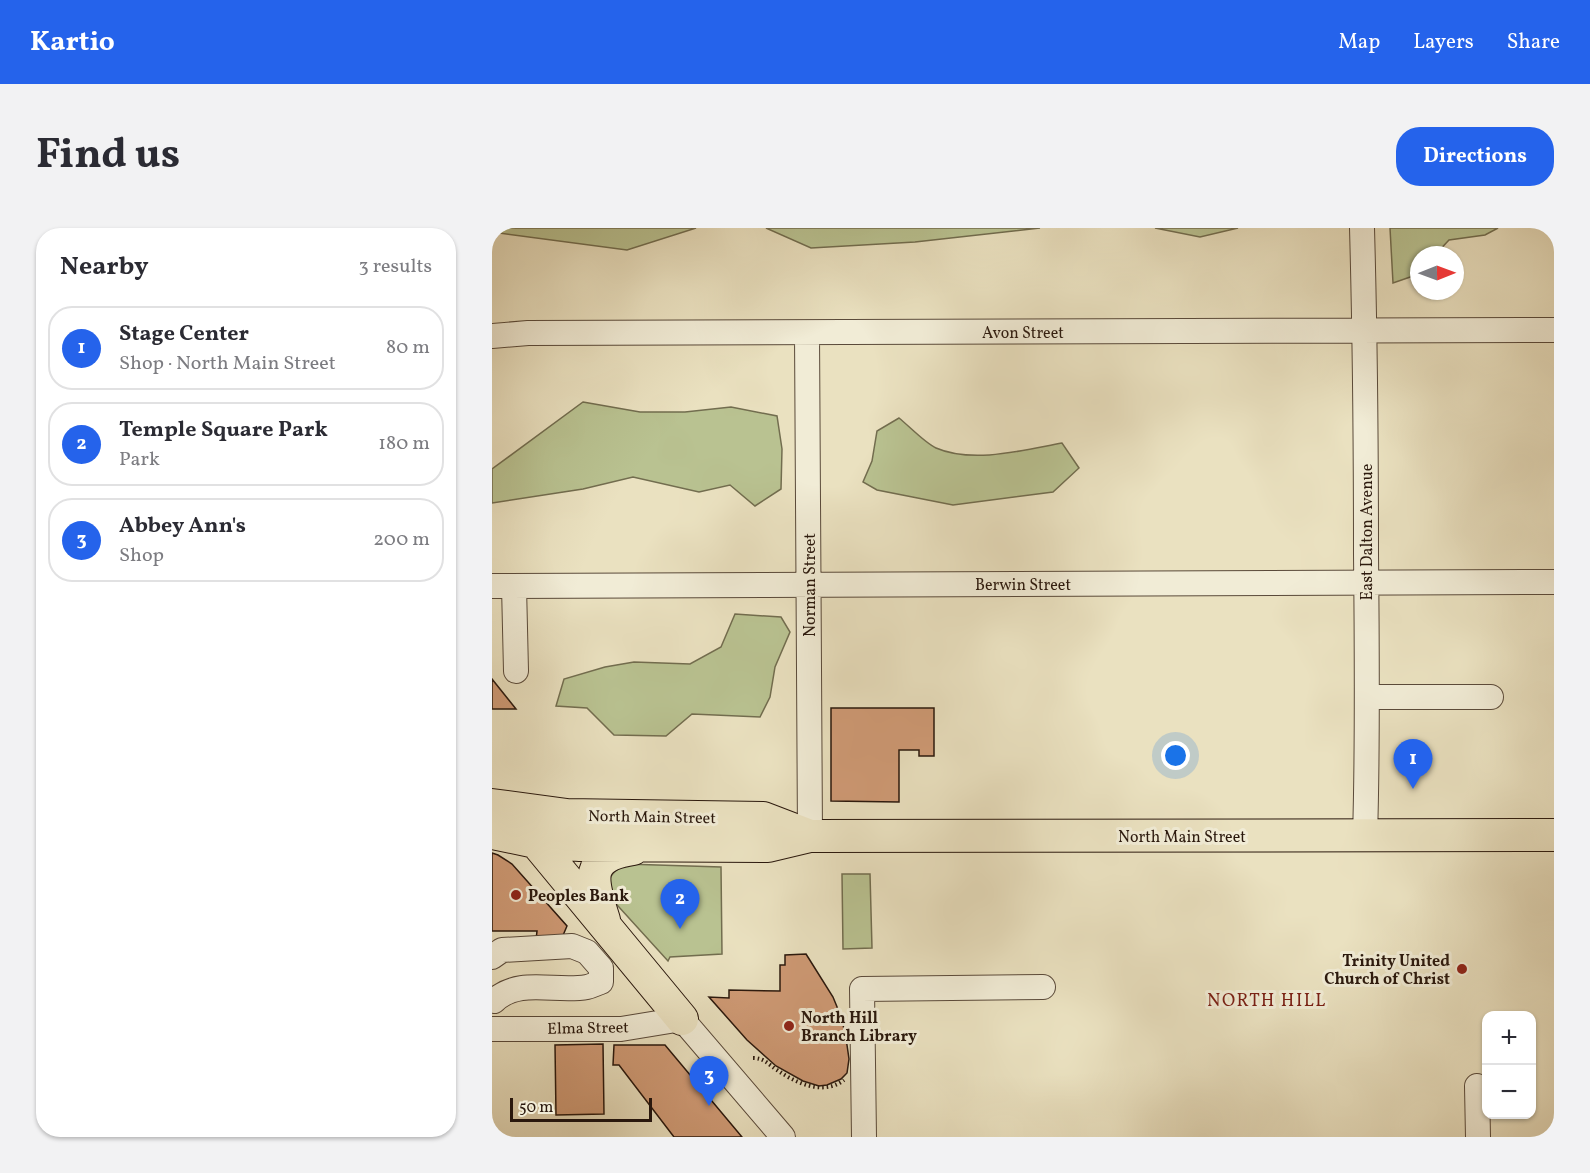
<!DOCTYPE html>
<meta charset="utf-8">
<style>
:root{--surface:#fff;--page:#f2f2f3;--text:#2b2b33;--muted:#7c7c81;--line:#e1e1e2;--accent:#2563eb}
body{margin:0;font-family:Vollkorn,serif;background:var(--page);color:var(--text)}
.controls{position:absolute;right:18px;bottom:18px;display:grid;overflow:hidden;border-radius:12px;box-shadow:0 2px 4px #0004}
.controls button{width:54px;height:54px;display:grid;place-items:center;padding:0;border:0;border-bottom:2px solid var(--line);background:var(--surface);color:var(--text);font:30px sans-serif}
.compass{position:absolute;left:918px;top:18px;width:54px;height:54px;border-radius:50%;background:var(--surface);box-shadow:0 2px 4px #0004;rotate:89deg}
.scale{position:absolute;left:18px;bottom:15px;width:142px;box-sizing:border-box;padding-left:6px;border:3px solid #2a180d;border-top:0;font-size:16px;line-height:21px;white-space:nowrap;color:#2a180d;-webkit-text-stroke:4px #f1ecd6;paint-order:stroke}
.you{position:absolute;left:684px;top:528px;width:21px;height:21px;margin:-15px;border:4px solid #fff;border-radius:50%;background:#1a73e8;box-shadow:0 0 0 9px #1a73e833}
.badge{display:grid;place-items:center;width:39px;height:39px;border-radius:50%;background:var(--accent);color:#fff;font-size:20px;font-weight:700}
.pin{position:absolute;translate:-50% -50px;filter:drop-shadow(0 2px 3px #0008)}
.pin::after{content:'';position:absolute;top:32px;width:21px;height:18px;background:inherit;clip-path:polygon(0 0,100% 0,50% 100%)}
.list{margin:0;padding:0;list-style:none}
h2{display:flex;justify-content:space-between;align-items:center;height:78px;margin:0;padding:0 24px;font-size:26px}
h2 small{font-size:20px;font-weight:400;color:var(--muted)}
.list li{display:grid;grid-template-columns:39px 1fr auto;gap:18px;align-items:center;box-sizing:border-box;height:84px;margin:0 12px 12px;padding:0 12px;border:2px solid var(--line);border-radius:24px}
.list b{display:block;font-size:22px;white-space:nowrap}
.list p{margin:0;font-size:20px;white-space:nowrap;color:var(--muted)}
.list em{font-size:20px;font-style:normal;color:var(--muted)}
.map{position:relative;flex:none;width:1062px;height:909px;overflow:hidden;border-radius:24px}
header{display:flex;align-items:center;gap:36px;box-sizing:border-box;height:84px;padding:0 30px;background:var(--accent);color:#fff}
header strong{font-size:28px}
nav{display:flex;gap:33px;margin-inline-start:auto;font-size:21px}
.intro{display:flex;align-items:center;justify-content:space-between;box-sizing:border-box;height:144px;padding:0 36px}
h1{margin:0;font-size:42px}
.button{padding:15px 27px;border-radius:24px;background:var(--accent);color:#fff;font-size:21px;font-weight:700}
main{display:flex;gap:36px;padding:0 36px}
aside{flex:1;background:var(--surface);border-radius:24px;box-shadow:0 2px 4px #0004}
.map>svg:first-child{display:block}
.green{fill:#b9c291;stroke:#726d4f;stroke-width:1.5}
.building{fill:#cf9a75;stroke:#2a180d;stroke-width:1.5}
.lines{fill:none;stroke-linecap:round;stroke-linejoin:round}
.minor-casing{stroke:#5a4a3a;stroke-width:26}
.major-casing{stroke:#2a180d;stroke-width:34}
.path{stroke:#2a180d;stroke-width:4;stroke-dasharray:1.5 3;stroke-linecap:butt}
.minor{stroke:#f1ecd6;stroke-width:24}
.major{stroke:#eae1c0;stroke-width:32}
.poi-dot{fill:#8f2418;stroke:#f1ecd6;stroke-width:2}
.labels{text-anchor:middle;stroke-width:6;stroke-linejoin:round;paint-order:stroke}
.street-label{font-size:16px;fill:#2a180d;stroke:#f1ecd6}
.poi-label{font-size:16px;font-weight:bold;fill:#2a180d;stroke:#f1ecd6;text-anchor:start}
.neighbourhood-label{font-size:18px;letter-spacing:1.5px;fill:#7a1f14;stroke:#f1ecd6}
</style>
<header>
<strong>Kartio</strong>
<nav><a>Map</a><a>Layers</a><a>Share</a></nav>
</header>
<div class="intro"><h1>Find us</h1><a class="button">Directions</a></div>
<main>
<aside>
<h2>Nearby<small>3 results</small></h2>
<ul class="list">
<li><span class="badge">1</span><div><b>Stage Center</b><p>Shop · North Main Street</p></div><em>80 m</em></li>
<li><span class="badge">2</span><div><b>Temple Square Park</b><p>Park</p></div><em>180 m</em></li>
<li><span class="badge">3</span><div><b>Abbey Ann's</b><p>Shop</p></div><em>200 m</em></li>
</ul>
</aside>
<div class="map">
<svg width="1062" height="909" viewBox="0 0 1062 909">
<rect width="100%" height="100%" fill="#eae1c0"/>
<filter id="stains"><feTurbulence type="fractalNoise" baseFrequency=".00333" numOctaves="4"/><feColorMatrix values="0 0 0 0 .2 0 0 0 0 .09 0 0 0 0 .02 0 0 0 .5 -.17"/></filter>
<radialGradient id="worn" r=".72"><stop offset=".6" stop-color="#630" stop-opacity="0"/><stop offset="1" stop-color="#630" stop-opacity=".3"/></radialGradient>
<!-- green -->
<path class="green" d="M 0,0 L 204,0 L 135,22 L 0,4 Z
M 274,0 L 548,0 L 423,14 L 319,20 Z
M 663,0 L 746,0 L 708,9 Z
M 898,0 L 1006,0 L 993,7 L 957,12 L 943,27 L 927,27 L 927,44 L 924,47 L 901,55 Z
M 91,174 L 148,184 L 193,184 L 239,179 L 285,188 L 290,221 L 289,261 L 263,278 L 238,257 L 207,264 L 141,249 L 91,261 L 0,275 L 0,241 Z
M 407,190 C 417,198 433,215 444,220 C 481,236 532,222 570,215 L 587,240 L 561,264 L 461,277 L 385,262 L 371,254 L 380,233 L 385,203 Z
M 243,386 L 289,389 L 298,404 L 283,439 L 278,469 L 268,489 L 200,486 L 174,508 L 122,507 L 95,480 L 64,478 L 72,451 L 113,439 L 142,434 L 198,436 L 229,419 Z
M 133,636 L 229,639 L 230,726 L 178,729 L 176,733 L 116,667 C 117,649 117,646 133,636 Z
M 350,646 L 378,646 L 380,720 L 351,721 Z"/>
<!-- building -->
<path class="building" d="M 0,451 L 24,481 L 0,481 Z
M 339,480 L 442,480 L 442,528 L 427,528 L 427,522 L 407,522 L 407,574 L 339,573 Z
M 0,625 L 6,627 L 20,636 L 75,698 L 69,712 L 44,712 L 45,703 L 0,703 Z
M 314,726 L 341,769 L 350,791 L 355,817 L 357,831 L 355,845 L 349,851 L 335,857 L 327,858 L 311,853 L 284,838 L 255,812 L 217,769 L 237,770 L 237,762 L 288,763 L 288,737 L 293,737 L 293,727 Z
M 111,816 L 112,886 L 64,887 L 63,817 Z
M 122,817 L 173,817 L 250,909 L 182,909 L 127,837 L 121,837 Z"/>
<g class="lines">
<defs>
<path id="minor" d="M 870,0 C 873,109 874,218 874,326 C 875,420 876,514 873,608
M 315,105 L 318,608
M 0,108 L 36,105 L 1062,102
M 0,358 L 1062,354
M 22,358 L 24,443
M 875,469 L 999,469
M 0,729 L 10,722 L 80,718 L 95,724 L 109,740 L 109,754 C 105,755 100,758 95,759 C 64,765 27,749 2,773
M 0,801 L 129,801 L 190,791 L 291,909
M 985,858 L 986,909
M 372,909 L 370,761 L 551,759"/>
<path id="major" d="M 0,577 L 75,587 L 271,590 L 318,608
M 0,605 L 44,614 L 88,617 L 276,618 L 318,608 L 1062,607
M 38,607 L 190,791
M 112,692 C 100,654 90,629 141,621"/>
</defs>
<!-- minor casing -->
<use href="#minor" class="minor-casing"/>
<!-- major casing -->
<use href="#major" class="major-casing"/>
<!-- path -->
<path class="path" d="M 261,830 C 272,830 276,836 285,842 C 304,855 331,868 352,852"/>
<!-- minor -->
<use href="#minor" class="minor"/>
<!-- major -->
<use href="#major" class="major"/>
</g>
<!-- markers -->
<g class="poi-dot">
<circle cx="24" cy="667" r="6"/>
<circle cx="970" cy="741" r="6"/>
<circle cx="297" cy="798" r="6"/>
</g>
<g class="labels">
<!-- street labels -->
<g class="street-label">
<text x="531" y="110">Avon Street</text>
<text transform="translate(874 304) rotate(-90)" y="6">East Dalton Avenue</text>
<text x="531" y="362">Berwin Street</text>
<text transform="translate(317 357) rotate(-90)" y="6">Norman Street</text>
<text transform="translate(160 588) rotate(1)" y="6">North Main Street</text>
<text x="690" y="614">North Main Street</text>
<text transform="translate(96 799) rotate(-1)" y="6">Elma Street</text>
</g>
<!-- poi labels -->
<g class="poi-label">
<text x="36" y="673">Peoples Bank</text>
<text x="958" y="738" text-anchor="end">Trinity United<tspan x="958" dy="18">Church of Christ</tspan></text>
<text x="309" y="795">North Hill<tspan x="309" dy="18">Branch Library</tspan></text>
</g>
<!-- neighbourhood labels -->
<g class="neighbourhood-label">
<text x="775" y="778">NORTH HILL</text>
</g>
</g>
<rect width="100%" height="100%" filter="url(#stains)"/>
<rect width="100%" height="100%" fill="url(#worn)"/>
</svg>
<div class="controls">
<button>+</button>
<button>−</button>
</div>
<svg class="compass" viewBox="-18 -18 36 36"><path d="M0-13l5 13h-10z" fill="#e53935"/><path d="M0 13l5-13h-10z" fill="#7c7c81"/></svg>
<div class="scale">50 m</div>
<div class="you"></div>
<div class="pin badge" style="left:921px;top:561px">1</div>
<div class="pin badge" style="left:188px;top:701px">2</div>
<div class="pin badge" style="left:217px;top:878px">3</div>
</div>
</main>
